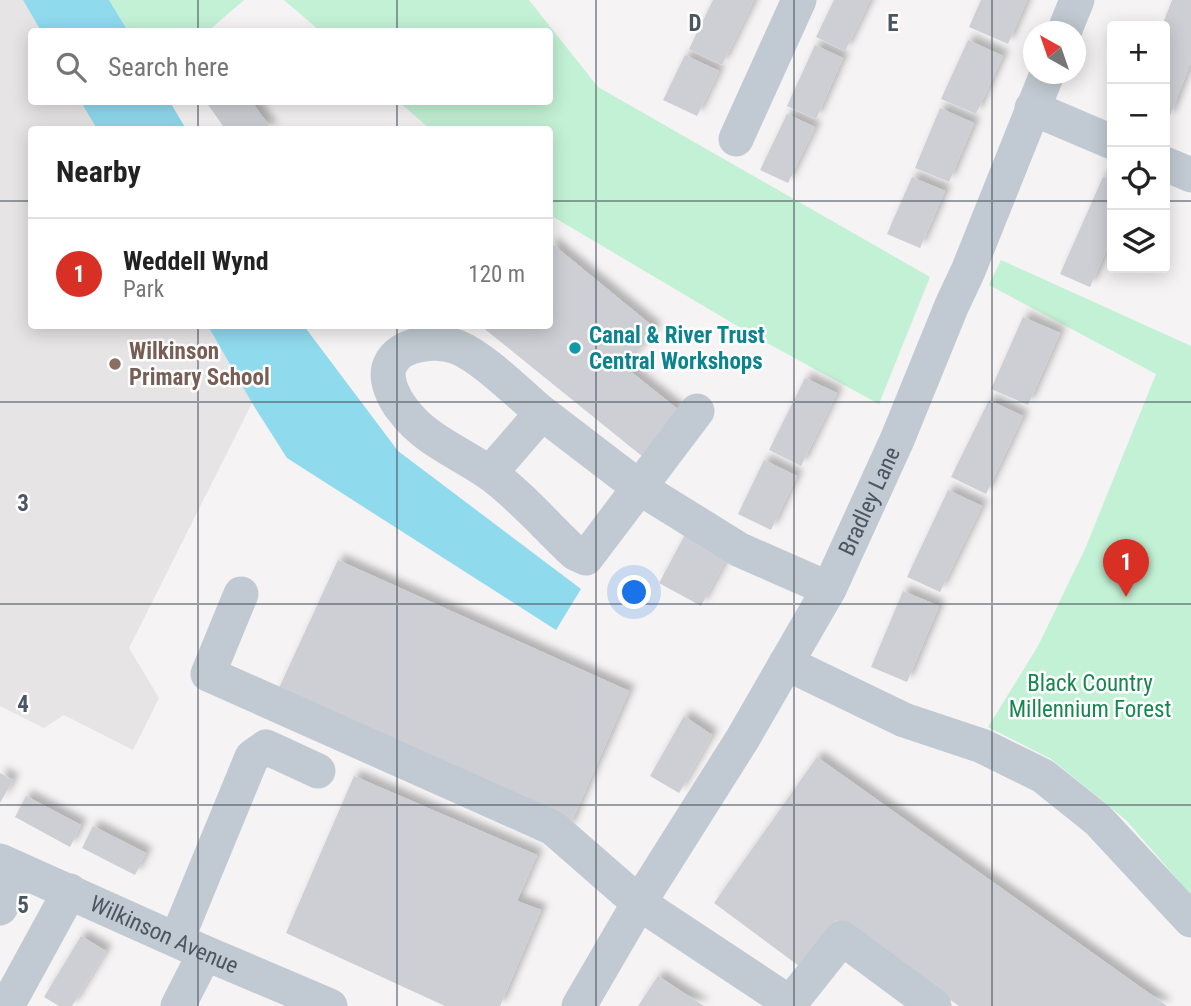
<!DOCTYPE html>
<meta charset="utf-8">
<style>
:root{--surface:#fff;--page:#f6f6f6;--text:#222;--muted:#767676;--line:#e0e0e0;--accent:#d93025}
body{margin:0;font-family:"Roboto Condensed",sans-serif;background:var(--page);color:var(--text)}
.controls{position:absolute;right:21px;top:21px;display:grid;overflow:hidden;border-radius:7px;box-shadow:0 4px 18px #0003}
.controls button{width:63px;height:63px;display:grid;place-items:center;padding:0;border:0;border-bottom:2px solid var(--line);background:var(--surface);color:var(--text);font:35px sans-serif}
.compass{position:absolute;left:1023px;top:21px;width:63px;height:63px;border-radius:50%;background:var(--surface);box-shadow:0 4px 18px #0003;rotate:320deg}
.you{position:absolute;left:635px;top:593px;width:24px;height:24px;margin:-18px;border:5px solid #fff;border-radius:50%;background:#1a73e8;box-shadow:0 0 0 10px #1a73e833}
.badge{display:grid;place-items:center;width:46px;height:46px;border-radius:50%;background:var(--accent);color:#fff;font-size:23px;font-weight:700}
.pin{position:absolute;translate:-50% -58px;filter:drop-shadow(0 2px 4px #0008)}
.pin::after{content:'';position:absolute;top:37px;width:24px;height:21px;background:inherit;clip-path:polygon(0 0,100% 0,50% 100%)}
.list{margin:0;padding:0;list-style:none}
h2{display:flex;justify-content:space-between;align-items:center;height:91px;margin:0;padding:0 28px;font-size:30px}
h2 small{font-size:23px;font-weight:400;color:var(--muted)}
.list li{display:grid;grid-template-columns:46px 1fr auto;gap:21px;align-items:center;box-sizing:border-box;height:112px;padding:0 28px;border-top:2px solid var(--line)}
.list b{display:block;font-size:26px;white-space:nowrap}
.list p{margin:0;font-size:23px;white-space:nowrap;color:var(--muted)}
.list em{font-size:23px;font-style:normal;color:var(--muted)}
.icon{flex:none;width:38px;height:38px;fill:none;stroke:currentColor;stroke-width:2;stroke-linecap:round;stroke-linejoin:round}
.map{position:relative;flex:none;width:1191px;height:1006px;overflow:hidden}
.search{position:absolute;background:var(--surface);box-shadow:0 4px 18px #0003;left:28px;top:28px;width:525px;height:77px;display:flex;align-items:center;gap:18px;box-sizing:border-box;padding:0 24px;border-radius:7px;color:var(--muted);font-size:26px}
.panel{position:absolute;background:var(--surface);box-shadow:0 4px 18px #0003;left:28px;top:126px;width:525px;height:203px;border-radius:7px}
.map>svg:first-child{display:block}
.education{fill:#e6e4e5}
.green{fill:#c3f1d5}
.water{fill:#90daee}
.building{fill:#cdcfd5;filter:url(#shadow)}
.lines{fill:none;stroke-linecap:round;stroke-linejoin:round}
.minor{stroke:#c1cad2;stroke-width:35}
.grid{fill:none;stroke:#4a5661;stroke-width:2;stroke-opacity:0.55}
.culture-dot{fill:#0f9aa8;stroke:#fff;stroke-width:2.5}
.education-dot{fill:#8d6e63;stroke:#fff;stroke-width:2.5}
.labels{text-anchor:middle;stroke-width:5;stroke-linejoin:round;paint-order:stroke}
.culture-label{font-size:23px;font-weight:bold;fill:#0d838f;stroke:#fff;text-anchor:start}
.education-label{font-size:23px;font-weight:bold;fill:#785e54;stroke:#fff;text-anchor:start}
.street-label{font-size:23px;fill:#4a5661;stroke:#fff}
.park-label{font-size:23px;fill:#17864f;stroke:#fff}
.grid-label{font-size:23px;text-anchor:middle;font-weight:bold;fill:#4a5661;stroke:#fff;stroke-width:5;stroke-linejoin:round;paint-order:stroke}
</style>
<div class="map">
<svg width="1191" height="1006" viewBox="0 0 1191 1006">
<defs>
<filter id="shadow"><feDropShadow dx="6" dy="-6" stdDeviation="3.5" flood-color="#0004"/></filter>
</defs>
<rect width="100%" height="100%" fill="#f5f3f3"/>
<!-- education -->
<path class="education" d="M 0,0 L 23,0 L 41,31 L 32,32 L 32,102 L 81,102 L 97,129 L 32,130 L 32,326 L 208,326 L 252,403 L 129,648 L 159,698 L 133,750 L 64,715 L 44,728 L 0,706 Z"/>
<!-- green -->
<path class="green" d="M 109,0 L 244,0 L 207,32 L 128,31 Z
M 284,0 L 529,0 L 598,87 L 930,277 L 879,404 L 756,337 L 550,215 L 550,130 L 430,129 L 399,102 L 550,102 L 550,32 L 320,31 Z
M 1001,260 L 1191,346 L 1191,895 L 1126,820 L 1051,759 L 988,727 L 1038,646 L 1085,549 L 1156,374 L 989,285 Z"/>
<!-- water -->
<path class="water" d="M 23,0 L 109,0 L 128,31 L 41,31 Z
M 81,102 L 170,102 L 186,129 L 97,129 Z
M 208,326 L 304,326 L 398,451 L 581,589 L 556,630 L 287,458 L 252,403 Z"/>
<!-- building -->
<path class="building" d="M 713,0 L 754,0 L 722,65 L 689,49 Z
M 834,0 L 870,0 L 845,51 L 816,37 Z
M 981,0 L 1027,0 L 1008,44 L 969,27 Z
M 1172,0 L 1191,0 L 1191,62 L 1169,118 L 1165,117 L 1165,26 L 1162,26 Z
M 968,40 L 1003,56 L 976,114 L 941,99 Z
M 815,45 L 843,58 L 816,119 L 787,106 Z
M 685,55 L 719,71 L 697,116 L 663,100 Z
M 206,102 L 252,102 L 272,130 L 226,130 Z
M 940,108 L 974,123 L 949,182 L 915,168 Z
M 787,114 L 815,127 L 788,183 L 760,170 Z
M 912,177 L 945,191 L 920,248 L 887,234 Z
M 1103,177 L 1112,180 L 1112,238 L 1090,287 L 1060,274 Z
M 550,242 L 656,329 L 625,367 L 680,411 L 643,457 L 481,326 L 550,326 Z
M 1023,317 L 1060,333 L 1028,405 L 991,389 Z
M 805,378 L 837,393 L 801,466 L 769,450 Z
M 989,400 L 1023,416 L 986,494 L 951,477 Z
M 764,460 L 797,476 L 771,530 L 738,514 Z
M 948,490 L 982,506 L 940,592 L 907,577 Z
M 687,531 L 729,554 L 701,606 L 659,583 Z
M 338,560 L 629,691 L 568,830 L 273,701 Z
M 903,591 L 939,606 L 907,682 L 871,667 Z
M 684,716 L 712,735 L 679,793 L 650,776 Z
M 817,757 L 1167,1006 L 959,1006 L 836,920 L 803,969 L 714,903 Z
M 0,773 L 13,780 L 0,803 Z
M 354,776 L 537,855 L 517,901 L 541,910 L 500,1006 L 445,1006 L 286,933 Z
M 26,796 L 81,825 L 70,847 L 15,817 Z
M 93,826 L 146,853 L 135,875 L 82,848 Z
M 81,936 L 106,951 L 72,1006 L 59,1006 L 44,997 Z
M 658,976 L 704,1006 L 638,1006 Z"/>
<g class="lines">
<!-- minor -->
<g class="minor">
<path d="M 1064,32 L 1077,0"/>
<path d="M 1032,108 L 1112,142"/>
<path d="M 736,139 L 799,0"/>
<path d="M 1165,164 L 1191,175"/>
<path d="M 542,413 L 640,488 L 740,550 L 829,589"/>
<path d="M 490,473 L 542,413 C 519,394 484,358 457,347 C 438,340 399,342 390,365 C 384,379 394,399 403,410 C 425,440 459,452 489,473 C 517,492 549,529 575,553 L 586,558 L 697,411"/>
<path d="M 241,594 L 208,674 L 553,828 L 639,903 L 790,1003"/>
<path d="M 786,663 L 904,720 L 982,746 L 1043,776 L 1098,820 L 1191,920"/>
<path id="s1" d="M 0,861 L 205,953 L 330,1006"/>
<path d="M 0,908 L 22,871"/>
<path d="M 177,939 L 252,757 L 266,747 L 318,771"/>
<path d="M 7,1006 L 70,891"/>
<path d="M 178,1006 L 205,953"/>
<path id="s2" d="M 579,1006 L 639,903 L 743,738 L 829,589 L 897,440 L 952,305 L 968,271 L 1047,74"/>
<path d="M 788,1006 L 842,938 L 934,1006"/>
</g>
</g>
<!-- grid -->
<path class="grid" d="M 198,0 L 198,32M 397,0 L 397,32M 596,0 L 596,1006M 794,0 L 794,1006M 992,0 L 992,1006M 198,102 L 198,130M 397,102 L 397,130M 0,201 L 32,201M 550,201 L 1112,201M 1165,201 L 1191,201M 198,326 L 198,1006M 397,326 L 397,1006M 0,402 L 1191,402M 0,604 L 1191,604M 0,805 L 1191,805"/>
<!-- markers -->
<circle class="culture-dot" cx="575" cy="348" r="7"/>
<circle class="education-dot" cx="115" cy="364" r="7"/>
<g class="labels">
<!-- culture labels -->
<g class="culture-label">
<text x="589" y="343">Canal &amp; River Trust<tspan x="589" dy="26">Central Workshops</tspan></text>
</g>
<!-- education labels -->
<g class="education-label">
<text x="129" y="359">Wilkinson<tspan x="129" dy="26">Primary School</tspan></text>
</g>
<!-- street labels -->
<g class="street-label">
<text dy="8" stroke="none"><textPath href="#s2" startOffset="583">Bradley Lane</textPath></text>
<text dy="8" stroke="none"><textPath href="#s1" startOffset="180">Wilkinson Avenue</textPath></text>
</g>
<!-- park labels -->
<g class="park-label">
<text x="1090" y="691">Black Country<tspan x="1090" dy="26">Millennium Forest</tspan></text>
</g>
</g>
<g class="grid-label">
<text x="695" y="31">D</text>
<text x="893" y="31">E</text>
<text x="23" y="511">3</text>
<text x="23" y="712">4</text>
<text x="23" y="913">5</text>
</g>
</svg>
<div class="controls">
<button>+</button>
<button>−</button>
<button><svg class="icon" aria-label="locate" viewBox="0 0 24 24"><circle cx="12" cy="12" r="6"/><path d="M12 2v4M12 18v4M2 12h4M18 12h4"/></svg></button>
<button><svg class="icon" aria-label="layers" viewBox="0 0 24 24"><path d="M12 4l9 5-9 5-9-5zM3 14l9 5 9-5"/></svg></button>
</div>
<svg class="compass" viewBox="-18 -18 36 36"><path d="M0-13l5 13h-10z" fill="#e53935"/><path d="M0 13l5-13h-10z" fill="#767676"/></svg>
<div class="you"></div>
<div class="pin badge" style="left:1126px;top:597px">1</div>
<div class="search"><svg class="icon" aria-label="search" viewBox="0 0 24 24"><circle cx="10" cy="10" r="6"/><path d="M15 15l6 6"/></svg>Search here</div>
<section class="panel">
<h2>Nearby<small></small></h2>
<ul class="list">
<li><span class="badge">1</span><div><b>Weddell Wynd</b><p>Park</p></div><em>120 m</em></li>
</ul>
</section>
</div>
